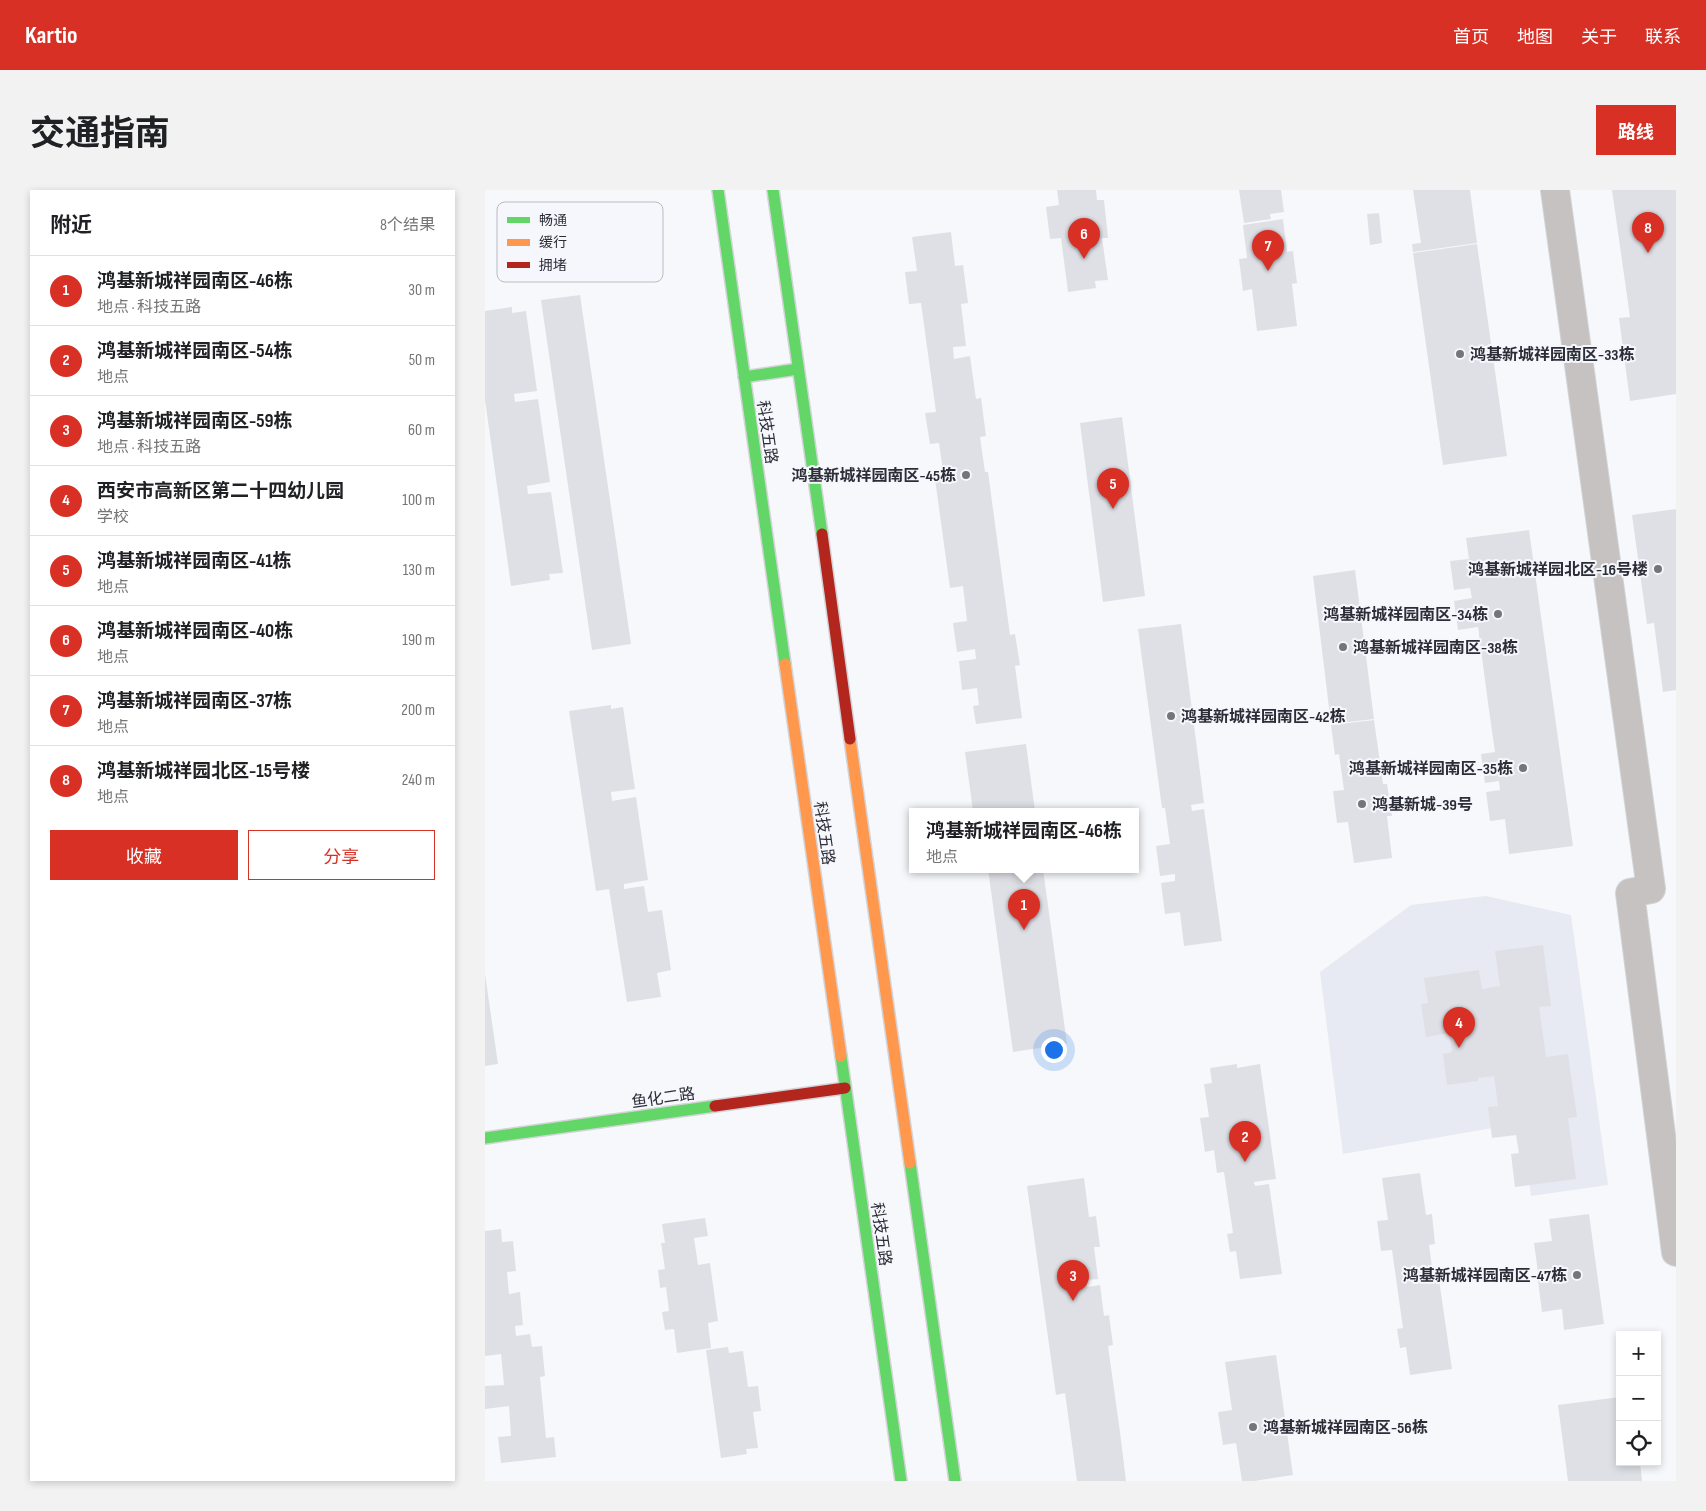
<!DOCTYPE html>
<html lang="zh">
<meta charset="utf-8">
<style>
:root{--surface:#fff;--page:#f2f2f2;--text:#202124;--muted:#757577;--line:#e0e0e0;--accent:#d93025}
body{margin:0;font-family:"Sofia Sans Condensed","Noto Sans SC",sans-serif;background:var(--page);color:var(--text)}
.controls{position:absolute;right:15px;bottom:15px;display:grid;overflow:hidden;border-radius:0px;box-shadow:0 2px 8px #0003}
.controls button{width:45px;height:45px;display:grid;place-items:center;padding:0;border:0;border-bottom:1px solid var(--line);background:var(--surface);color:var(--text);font:25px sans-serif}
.you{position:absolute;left:568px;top:859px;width:18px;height:18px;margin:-12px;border:4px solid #fff;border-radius:50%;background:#1a73e8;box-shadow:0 0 0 8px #1a73e833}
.badge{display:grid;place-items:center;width:32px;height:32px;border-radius:50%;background:var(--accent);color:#fff;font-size:16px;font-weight:700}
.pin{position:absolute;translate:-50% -41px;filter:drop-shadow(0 1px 2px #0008)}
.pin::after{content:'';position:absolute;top:26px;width:18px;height:15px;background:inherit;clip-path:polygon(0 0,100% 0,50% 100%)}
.popup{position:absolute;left:424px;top:618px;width:230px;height:65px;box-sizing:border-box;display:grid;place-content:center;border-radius:0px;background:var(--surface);filter:drop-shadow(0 1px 4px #0005);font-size:16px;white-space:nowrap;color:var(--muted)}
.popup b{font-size:19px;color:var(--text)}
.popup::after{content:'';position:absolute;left:50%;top:100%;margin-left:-10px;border:10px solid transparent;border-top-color:var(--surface)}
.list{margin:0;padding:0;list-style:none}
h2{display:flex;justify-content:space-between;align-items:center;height:65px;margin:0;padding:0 20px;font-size:21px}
h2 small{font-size:16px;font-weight:400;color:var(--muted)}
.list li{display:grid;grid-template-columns:32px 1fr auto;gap:15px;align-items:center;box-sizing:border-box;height:70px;padding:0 20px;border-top:1px solid var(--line)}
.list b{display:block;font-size:19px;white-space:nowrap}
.list p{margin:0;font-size:16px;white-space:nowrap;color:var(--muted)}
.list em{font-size:16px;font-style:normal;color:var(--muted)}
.actions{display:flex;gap:10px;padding:15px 20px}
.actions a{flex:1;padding:11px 0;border:1px solid var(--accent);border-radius:0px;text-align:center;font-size:18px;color:var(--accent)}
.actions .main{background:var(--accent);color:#fff}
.icon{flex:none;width:28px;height:28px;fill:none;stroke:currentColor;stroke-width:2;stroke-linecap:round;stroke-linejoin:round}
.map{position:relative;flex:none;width:1191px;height:1291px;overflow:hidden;border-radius:0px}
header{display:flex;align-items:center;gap:30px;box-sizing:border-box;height:70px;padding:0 25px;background:var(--accent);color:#fff}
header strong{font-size:24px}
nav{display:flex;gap:28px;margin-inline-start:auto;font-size:18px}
.intro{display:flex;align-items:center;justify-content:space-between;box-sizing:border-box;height:120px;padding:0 30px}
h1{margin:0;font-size:35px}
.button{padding:12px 22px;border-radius:0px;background:var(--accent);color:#fff;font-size:18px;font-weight:700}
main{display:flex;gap:30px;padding:0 30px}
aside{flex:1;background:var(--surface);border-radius:0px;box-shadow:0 2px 8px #0003}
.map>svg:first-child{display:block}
.built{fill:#e7eaf2}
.building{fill:#dfe0e6}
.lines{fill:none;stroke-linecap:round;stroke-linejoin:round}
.street-casing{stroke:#d3d4d7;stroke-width:30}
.fast-casing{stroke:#d3d4d7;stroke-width:14}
.slow-casing{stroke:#d3d4d7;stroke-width:14}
.jam-casing{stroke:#d3d4d7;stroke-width:14}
.street{stroke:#c5c2c1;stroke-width:28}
.fast{stroke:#63d668;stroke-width:11}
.slow{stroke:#ff974d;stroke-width:11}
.jam{stroke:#b3261e;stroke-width:11}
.poi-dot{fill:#73757c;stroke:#f6f7fc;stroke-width:2}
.labels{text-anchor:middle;stroke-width:4;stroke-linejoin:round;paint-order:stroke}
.poi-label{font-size:16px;font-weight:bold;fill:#2c2e37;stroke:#f6f7fc;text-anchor:start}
.street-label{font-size:16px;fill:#2c2e37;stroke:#f6f7fc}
.key{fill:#f6f7fc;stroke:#b9bbc1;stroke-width:1}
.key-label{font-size:14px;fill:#2c2e37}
</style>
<header>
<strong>Kartio</strong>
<nav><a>首页</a><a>地图</a><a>关于</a><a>联系</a></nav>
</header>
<div class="intro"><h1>交通指南</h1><a class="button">路线</a></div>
<main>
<aside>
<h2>附近<small>8个结果</small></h2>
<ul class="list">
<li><span class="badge">1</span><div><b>鸿基新城祥园南区-46栋</b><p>地点 · 科技五路</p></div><em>30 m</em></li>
<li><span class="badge">2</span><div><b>鸿基新城祥园南区-54栋</b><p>地点</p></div><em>50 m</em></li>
<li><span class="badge">3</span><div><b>鸿基新城祥园南区-59栋</b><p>地点 · 科技五路</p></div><em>60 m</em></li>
<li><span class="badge">4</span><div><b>西安市高新区第二十四幼儿园</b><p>学校</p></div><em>100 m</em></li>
<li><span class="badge">5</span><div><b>鸿基新城祥园南区-41栋</b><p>地点</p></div><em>130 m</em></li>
<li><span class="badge">6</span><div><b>鸿基新城祥园南区-40栋</b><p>地点</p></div><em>190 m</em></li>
<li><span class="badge">7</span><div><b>鸿基新城祥园南区-37栋</b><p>地点</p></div><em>200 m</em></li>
<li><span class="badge">8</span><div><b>鸿基新城祥园北区-15号楼</b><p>地点</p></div><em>240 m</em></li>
</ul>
<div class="actions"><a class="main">收藏</a><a>分享</a></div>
</aside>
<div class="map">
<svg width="1191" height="1291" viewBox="0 0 1191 1291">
<rect width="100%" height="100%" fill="#f7f8fb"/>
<!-- built -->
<path class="built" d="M 1001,706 L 1086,725 L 1123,995 L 1046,1006 L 1036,933 L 858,964 L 835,782 L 926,715 Z"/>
<!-- building -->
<path class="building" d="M 572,0 L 611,0 L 612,10 L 619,10 L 623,48 L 617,48 L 623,90 L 610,91 L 611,98 L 583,102 L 576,48 L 565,49 L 561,17 L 574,15 Z
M 754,0 L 796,0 L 799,22 L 785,24 L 786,29 L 759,33 Z
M 928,0 L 985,0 L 992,53 L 928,62 L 927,54 L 936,53 Z
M 1127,0 L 1191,0 L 1191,204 L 1145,211 L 1134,128 L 1145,127 Z
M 894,23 L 897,53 L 885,55 L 882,24 Z
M 798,29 L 802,62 L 808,61 L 812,93 L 807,94 L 812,136 L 772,141 L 767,99 L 758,101 L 754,69 L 762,68 L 758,35 Z
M 466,42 L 470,76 L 478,75 L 483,113 L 476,114 L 481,156 L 468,157 L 469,169 L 485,166 L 491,209 L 496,208 L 501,246 L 495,247 L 500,282 L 503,282 L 525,445 L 530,444 L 535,475 L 530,476 L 537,528 L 491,534 L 488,516 L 494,515 L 492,498 L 477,500 L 474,471 L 491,469 L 490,459 L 472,462 L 468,433 L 482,431 L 478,396 L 465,398 L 450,289 L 459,288 L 454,253 L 445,254 L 440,223 L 451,222 L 436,113 L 424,114 L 420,82 L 432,81 L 427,47 Z
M 992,54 L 1022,266 L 958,275 L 928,63 Z
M 95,105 L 146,454 L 107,460 L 56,110 Z
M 27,117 L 27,123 L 41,121 L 52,201 L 29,204 L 30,212 L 53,209 L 65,292 L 42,296 L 43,304 L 66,302 L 78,383 L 64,384 L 65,390 L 26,396 L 0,210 L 0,121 Z
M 637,227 L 660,406 L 618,412 L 595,233 Z
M 1191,319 L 1191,500 L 1178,502 L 1169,433 L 1162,434 L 1147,325 Z
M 1044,340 L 1088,656 L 1024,664 L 1020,629 L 1005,631 L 1001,602 L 1015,600 L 1014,591 L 1000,593 L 996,564 L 1010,562 L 1003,513 L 1008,513 L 1003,513 L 993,437 L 973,440 L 969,411 L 987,408 L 985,398 L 969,400 L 965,371 L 984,369 L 981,348 Z
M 870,380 L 889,529 L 846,534 L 828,386 Z
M 696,434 L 719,613 L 706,615 L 707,621 L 719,619 L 737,751 L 699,756 L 695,722 L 680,724 L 676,693 L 690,691 L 690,684 L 675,686 L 671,656 L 685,654 L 680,618 L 677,618 L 653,439 Z
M 126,515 L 126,519 L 138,517 L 150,599 L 126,602 L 127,611 L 151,607 L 163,690 L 139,694 L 139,699 L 159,696 L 163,722 L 177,720 L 186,780 L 172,783 L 176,807 L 142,812 L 124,699 L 111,701 L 84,521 Z
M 889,530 L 898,594 L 902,594 L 907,626 L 902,626 L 907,668 L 869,673 L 863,632 L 852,633 L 848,601 L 859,600 L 854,564 L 850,565 L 846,535 Z
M 541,554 L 550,621 L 488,621 L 480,562 Z
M 503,679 L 558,679 L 582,854 L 528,862 Z
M 1058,755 L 1066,816 L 1054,817 L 1061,867 L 1083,864 L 1092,927 L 1083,928 L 1091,989 L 1030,997 L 1026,964 L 1034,963 L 1031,945 L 1007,948 L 1003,917 L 1013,916 L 1009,886 L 993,888 L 993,891 L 962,895 L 958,864 L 967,862 L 964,843 L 941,847 L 936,814 L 943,813 L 939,788 L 994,780 L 997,799 L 1015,796 L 1010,761 Z
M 0,784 L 13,874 L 0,876 Z
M 752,874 L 752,878 L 775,874 L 791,989 L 769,992 L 770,996 L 784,994 L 797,1084 L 755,1089 L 751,1061 L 745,1062 L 742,1044 L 748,1043 L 739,982 L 732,983 L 729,960 L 720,962 L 715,928 L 724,927 L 719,894 L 727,893 L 725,878 Z
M 935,983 L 941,1025 L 947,1024 L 950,1054 L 944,1055 L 949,1091 L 954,1090 L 967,1179 L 925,1185 L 921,1157 L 915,1158 L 912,1139 L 918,1138 L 907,1060 L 896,1061 L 892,1031 L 903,1030 L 897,988 Z
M 599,988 L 604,1027 L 611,1026 L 615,1057 L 609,1057 L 613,1089 L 601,1090 L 602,1097 L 615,1095 L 619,1126 L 624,1125 L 628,1155 L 623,1156 L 635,1242 L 629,1242 L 635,1242 L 641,1291 L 592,1291 L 580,1203 L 571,1205 L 542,996 Z
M 1104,1024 L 1119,1134 L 1079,1140 L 1077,1119 L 1057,1122 L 1053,1091 L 1072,1089 L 1071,1079 L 1053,1082 L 1049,1053 L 1067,1051 L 1064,1029 Z
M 220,1028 L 223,1046 L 209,1048 L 213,1075 L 225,1073 L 233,1131 L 223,1133 L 226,1158 L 192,1163 L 189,1139 L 180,1140 L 177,1122 L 184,1121 L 181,1097 L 175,1098 L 173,1080 L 180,1079 L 176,1053 L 180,1053 L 177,1034 Z
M 16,1039 L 17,1052 L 28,1051 L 31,1081 L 22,1082 L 24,1104 L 35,1102 L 38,1135 L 30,1136 L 31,1146 L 45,1144 L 47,1157 L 57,1156 L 60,1186 L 55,1187 L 61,1248 L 69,1247 L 71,1267 L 16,1273 L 13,1247 L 26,1246 L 24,1216 L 0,1219 L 0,1196 L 19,1195 L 16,1164 L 0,1166 L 0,1041 Z
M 243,1157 L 244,1163 L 258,1161 L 263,1197 L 273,1196 L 276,1221 L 268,1222 L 273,1258 L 261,1259 L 262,1264 L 236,1268 L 221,1160 Z
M 791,1165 L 808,1285 L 769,1291 L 757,1291 L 751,1253 L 738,1255 L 733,1222 L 747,1220 L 740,1172 Z
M 1135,1207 L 1135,1272 L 1155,1272 L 1157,1291 L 1083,1291 L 1073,1215 Z"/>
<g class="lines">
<defs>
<path id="street" d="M 1070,0 L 1166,699 L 1145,703 L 1191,1062"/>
<path id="fast" d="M 233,0 L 300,474
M 288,0 L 337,344
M 259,187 L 313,179
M 356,866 L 416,1291
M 0,948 L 230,916
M 425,973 L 470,1291"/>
<path id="slow" d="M 300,474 L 356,866
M 365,549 L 425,973"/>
<path id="jam" d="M 337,344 L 365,549
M 230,916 L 360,898"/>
</defs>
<!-- street casing -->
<use href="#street" class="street-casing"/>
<!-- fast casing -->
<use href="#fast" class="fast-casing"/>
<!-- slow casing -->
<use href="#slow" class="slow-casing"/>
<!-- jam casing -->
<use href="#jam" class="jam-casing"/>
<!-- street -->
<use href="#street" class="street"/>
<!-- fast -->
<use href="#fast" class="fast"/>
<!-- slow -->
<use href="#slow" class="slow"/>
<!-- jam -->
<use href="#jam" class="jam"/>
</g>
<!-- markers -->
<g class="poi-dot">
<circle cx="975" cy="164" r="5"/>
<circle cx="481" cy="285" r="5"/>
<circle cx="1173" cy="379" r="5"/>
<circle cx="1013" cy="424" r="5"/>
<circle cx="858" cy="457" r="5"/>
<circle cx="686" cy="526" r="5"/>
<circle cx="1038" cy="578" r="5"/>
<circle cx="877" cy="614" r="5"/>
<circle cx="1092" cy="1085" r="5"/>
<circle cx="768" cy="1237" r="5"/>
</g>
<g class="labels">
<!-- poi labels -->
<g class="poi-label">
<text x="985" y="170">鸿基新城祥园南区-33栋</text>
<text x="471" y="291" text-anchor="end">鸿基新城祥园南区-45栋</text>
<text x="1163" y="385" text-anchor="end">鸿基新城祥园北区-16号楼</text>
<text x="1003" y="430" text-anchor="end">鸿基新城祥园南区-34栋</text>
<text x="868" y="463">鸿基新城祥园南区-38栋</text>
<text x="696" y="532">鸿基新城祥园南区-42栋</text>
<text x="1028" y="584" text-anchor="end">鸿基新城祥园南区-35栋</text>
<text x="887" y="620">鸿基新城-39号</text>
<text x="1082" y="1091" text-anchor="end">鸿基新城祥园南区-47栋</text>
<text x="778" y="1243">鸿基新城祥园南区-56栋</text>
</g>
<!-- street labels -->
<g class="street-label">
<text transform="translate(283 242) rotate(82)" y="6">科技五路</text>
<text transform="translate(340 643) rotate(82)" y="6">科技五路</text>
<text transform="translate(178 907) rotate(-8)" y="6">鱼化二路</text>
<text transform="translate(397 1044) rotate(82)" y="6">科技五路</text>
</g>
</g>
<!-- legend -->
<rect x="12" y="12" width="166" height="80" rx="8" class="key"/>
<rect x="22" y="27" width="23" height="6" fill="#63d668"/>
<rect x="22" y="49" width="23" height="7" fill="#ff974d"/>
<rect x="22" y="72" width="23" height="6" fill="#b3261e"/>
<g class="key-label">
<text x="54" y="35">畅通</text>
<text x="54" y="57">缓行</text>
<text x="54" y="80">拥堵</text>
</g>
</svg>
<div class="controls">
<button>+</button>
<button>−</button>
<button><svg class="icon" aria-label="locate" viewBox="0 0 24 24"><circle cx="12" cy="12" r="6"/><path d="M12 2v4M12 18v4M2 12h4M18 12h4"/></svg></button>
</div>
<div class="you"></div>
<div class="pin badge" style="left:539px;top:740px">1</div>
<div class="popup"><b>鸿基新城祥园南区-46栋</b>地点</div>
<div class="pin badge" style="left:760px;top:972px">2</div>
<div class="pin badge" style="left:588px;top:1111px">3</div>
<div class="pin badge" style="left:974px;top:858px">4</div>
<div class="pin badge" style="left:628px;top:319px">5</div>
<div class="pin badge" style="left:599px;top:69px">6</div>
<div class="pin badge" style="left:783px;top:81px">7</div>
<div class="pin badge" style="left:1163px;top:63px">8</div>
</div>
</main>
